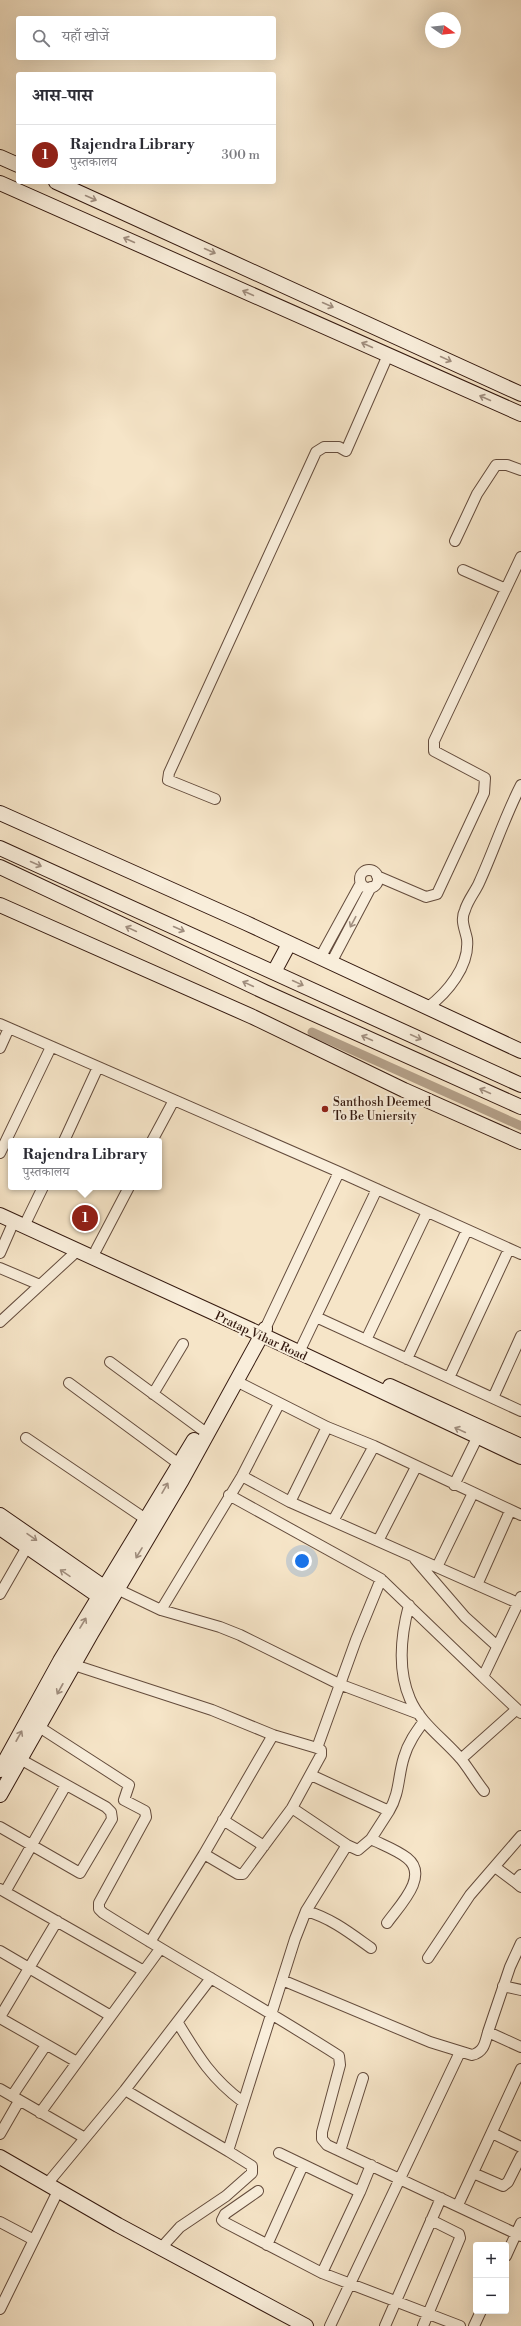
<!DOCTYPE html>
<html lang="hi">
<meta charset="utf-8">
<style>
:root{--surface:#fff;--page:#f2f2f3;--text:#2b2b33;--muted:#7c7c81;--line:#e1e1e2;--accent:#8f2418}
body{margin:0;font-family:"Libre Bodoni","Noto Serif Devanagari",serif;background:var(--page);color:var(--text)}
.controls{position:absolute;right:12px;bottom:12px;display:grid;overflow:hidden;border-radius:4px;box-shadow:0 4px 16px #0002}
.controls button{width:36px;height:36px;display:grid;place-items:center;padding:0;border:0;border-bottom:1px solid var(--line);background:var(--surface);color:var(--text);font:20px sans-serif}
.compass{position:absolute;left:425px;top:12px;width:36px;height:36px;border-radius:50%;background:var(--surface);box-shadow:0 4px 16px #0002;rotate:104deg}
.you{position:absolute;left:302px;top:1561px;width:14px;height:14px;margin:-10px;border:3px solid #fff;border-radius:50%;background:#1a73e8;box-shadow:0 0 0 6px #1a73e833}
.badge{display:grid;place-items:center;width:26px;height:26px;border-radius:50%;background:var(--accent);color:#fff;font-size:13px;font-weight:700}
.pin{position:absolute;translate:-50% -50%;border:2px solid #fff;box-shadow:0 1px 4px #0006}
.popup{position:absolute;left:8px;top:1138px;width:154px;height:52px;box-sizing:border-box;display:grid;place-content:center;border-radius:4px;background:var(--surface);filter:drop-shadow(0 1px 3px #0005);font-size:13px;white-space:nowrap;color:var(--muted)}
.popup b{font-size:15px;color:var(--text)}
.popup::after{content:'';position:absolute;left:50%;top:100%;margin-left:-8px;border:8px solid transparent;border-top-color:var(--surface)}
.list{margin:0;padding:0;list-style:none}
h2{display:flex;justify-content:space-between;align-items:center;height:52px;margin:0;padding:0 16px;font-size:17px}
h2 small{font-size:13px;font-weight:400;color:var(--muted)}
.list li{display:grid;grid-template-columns:26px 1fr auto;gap:12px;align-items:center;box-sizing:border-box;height:60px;padding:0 16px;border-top:1px solid var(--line)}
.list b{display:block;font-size:15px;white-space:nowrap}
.list p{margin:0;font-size:13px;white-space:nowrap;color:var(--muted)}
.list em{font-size:13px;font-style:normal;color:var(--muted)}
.icon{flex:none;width:22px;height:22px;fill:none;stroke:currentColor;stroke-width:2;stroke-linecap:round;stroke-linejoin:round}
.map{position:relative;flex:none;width:521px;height:2326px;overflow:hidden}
.search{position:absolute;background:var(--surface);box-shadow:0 4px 16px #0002;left:16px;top:16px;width:260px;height:44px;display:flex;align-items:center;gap:10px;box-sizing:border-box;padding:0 14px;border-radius:4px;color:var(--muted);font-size:15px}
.panel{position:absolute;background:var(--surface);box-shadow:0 4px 16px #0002;left:16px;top:72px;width:260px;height:112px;border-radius:4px}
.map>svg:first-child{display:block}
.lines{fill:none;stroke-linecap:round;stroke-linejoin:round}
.canal{stroke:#b4a089;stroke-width:9}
.street-casing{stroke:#644c3d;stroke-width:12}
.secondary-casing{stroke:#34190f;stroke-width:16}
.street{stroke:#f9eedb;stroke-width:10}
.secondary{stroke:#f9eedb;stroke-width:14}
.oneway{stroke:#a08e7f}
.poi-dot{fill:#8f2418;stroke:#f9eedb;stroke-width:1.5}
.labels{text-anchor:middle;stroke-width:4;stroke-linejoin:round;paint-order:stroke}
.poi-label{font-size:12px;fill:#34190f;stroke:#f9eedb;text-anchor:start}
.street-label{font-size:12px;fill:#34190f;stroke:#f9eedb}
</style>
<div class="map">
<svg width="521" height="2326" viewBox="0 0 521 2326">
<rect width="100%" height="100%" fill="#f6e5c8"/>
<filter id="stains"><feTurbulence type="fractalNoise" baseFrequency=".005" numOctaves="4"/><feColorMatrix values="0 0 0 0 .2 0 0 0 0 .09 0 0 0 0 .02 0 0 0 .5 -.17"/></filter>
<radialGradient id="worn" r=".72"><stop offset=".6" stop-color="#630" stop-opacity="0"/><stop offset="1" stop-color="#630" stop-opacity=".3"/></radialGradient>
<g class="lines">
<!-- canal -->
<path class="canal" d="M 312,1032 L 521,1126"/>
<defs>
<path id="street" d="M 455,541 L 477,494 L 496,465 L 507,465 L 521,470
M 463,570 L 506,589
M 215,799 L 168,780 L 169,773 L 316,452 L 324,447 L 339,447 L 346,451 L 388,355
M360 879a9 9 0 1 1 18 0a9 9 0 1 1-18 0Z
M 377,876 L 426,897 L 437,894 L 484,793 L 485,778 L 434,751 L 434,741 L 521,557
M 320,958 L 361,883
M 331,963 L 371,887
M 427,1008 C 447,993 470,966 467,939 C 465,929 460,920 465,910 C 468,900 475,892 479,883 C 494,850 505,816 521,785
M 0,1024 L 339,1172 L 521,1254
M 0,1048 L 9,1028
M 64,1141 L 98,1067
M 152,1141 L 174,1100
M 0,1153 L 51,1047
M 27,1220 L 43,1187
M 96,1250 L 129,1187
M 0,1253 L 14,1221
M 0,1268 L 40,1285
M 316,1317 L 521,1411
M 0,1322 L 77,1251
M 265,1329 L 339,1172
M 366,1340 L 427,1212
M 302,1346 L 377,1189
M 407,1359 L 467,1230
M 110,1362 L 201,1429
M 449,1378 L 509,1249
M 236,1381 L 327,1427 L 374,1446 L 521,1515
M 69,1383 L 179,1464
M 153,1394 L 183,1344
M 493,1398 L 521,1336
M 26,1438 L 147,1520
M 242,1476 L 290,1502 L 518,1603
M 454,1485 L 477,1438
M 229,1495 L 381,1579 L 483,1677 L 521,1597
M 290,1502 L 327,1427
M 333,1521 L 374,1446
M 378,1541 L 416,1467
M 415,1559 L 465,1617 L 497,1646
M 437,1567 L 473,1493
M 477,1585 L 510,1511
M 117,1589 L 161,1610 L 220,1627 L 240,1635 L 339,1684 L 419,1714
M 0,1594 L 27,1547
M 409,1605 C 401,1635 397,1669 410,1699 C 420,1723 444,1739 461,1759 C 469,1769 476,1781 484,1791
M 161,1610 L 242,1476 L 279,1404
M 68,1663 L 212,1710 L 273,1735 L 204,1854
M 483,1677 L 521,1713
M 33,1723 L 129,1785 L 124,1800 L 145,1811 L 146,1817 L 99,1903 L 99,1909 L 103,1913 C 181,1962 261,2006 339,2056 L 340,2065 L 322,2132 L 322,2139 L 327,2145 L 521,2236
M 273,1735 L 317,1748
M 461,1759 L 517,1709
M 292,1808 L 347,1845 L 358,1850 L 371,1839 L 389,1811 L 311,1775
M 389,1811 C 400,1793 398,1775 404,1757 C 408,1743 416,1732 424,1721
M 223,1820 L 264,1846
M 0,1827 L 80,1873 L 112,1819 L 111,1812 L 106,1807 L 20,1759
M 371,1839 C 383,1845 397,1850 407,1858 C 430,1876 399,1906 387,1923
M 495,1867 L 515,1882
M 521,1875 L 515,1882 L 521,1887
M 0,1889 L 144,1971
M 5,1892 L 66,1785
M 306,1911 C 331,1918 350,1933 371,1948
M 150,1942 L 204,1854 L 238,1874 L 243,1874 L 292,1808 L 321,1755 L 321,1750 L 317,1748 L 356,1640 L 381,1579
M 0,1951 L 111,2016
M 428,1958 L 470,1895 L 521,1836
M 282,1980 L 430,2042 L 472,2055 C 484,2052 485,2043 488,2032 L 521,2047
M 503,1986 L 521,1990
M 0,2017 L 57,1921
M 0,2018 L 77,2062
M 178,2023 C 198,2056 211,2078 243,2102
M 488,2032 L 510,1967 L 521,1943
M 0,2089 L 85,2138
M 125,2090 L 211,1978
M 12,2096 L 46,2045
M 40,2113 L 160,1949
M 492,2133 L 521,2147
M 0,2134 L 19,2101
M 340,2151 L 363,2078
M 279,2153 L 360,2192
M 473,2173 L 503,2186 L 508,2182 L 521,2156
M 47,2184 L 125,2090 L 228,2151
M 258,2191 L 225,2214 L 222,2220 L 224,2222 L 322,2273 L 460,2326
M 458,2205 L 521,2069
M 0,2222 L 34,2240
M 267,2245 L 303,2165
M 161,2248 L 180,2227 L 226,2196 L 252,2173 L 252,2166 L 228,2151 L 295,1939 L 306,1911 L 347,1845
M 506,2256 L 521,2223
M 322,2273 L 360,2192 L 371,2165
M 0,2309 L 58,2191
M 330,2326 L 460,2052
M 385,2326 L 441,2198
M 423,2326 L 460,2238 L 459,2234 L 431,2220
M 474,2326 L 481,2311"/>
<path id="secondary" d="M 0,157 L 18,165
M 56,182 L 521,394
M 0,183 L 521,414
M 0,813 L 246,923 L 521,1051
M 0,848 L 521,1085
M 0,867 L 265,992 L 521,1107
M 0,905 L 253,1017 L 404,1090 L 521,1142
M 274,972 L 289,944
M 0,1215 L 271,1339 L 521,1457
M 390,1386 L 521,1446
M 0,1515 L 111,1592
M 0,1528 L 107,1602
M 0,1770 L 60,1661 L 194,1440
M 0,1795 L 91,1634 L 182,1480 L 265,1329
M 0,2157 L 118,2225 L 306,2326"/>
</defs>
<!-- street casing -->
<use href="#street" class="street-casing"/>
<!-- secondary casing -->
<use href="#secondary" class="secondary-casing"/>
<!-- street -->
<use href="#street" class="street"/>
<!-- secondary -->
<use href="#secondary" class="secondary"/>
</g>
<!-- one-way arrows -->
<defs><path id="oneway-shaft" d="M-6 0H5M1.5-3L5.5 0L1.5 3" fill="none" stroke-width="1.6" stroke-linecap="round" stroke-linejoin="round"/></defs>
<g class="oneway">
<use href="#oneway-shaft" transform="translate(91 198) rotate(24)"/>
<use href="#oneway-shaft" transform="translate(129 240) rotate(-156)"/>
<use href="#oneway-shaft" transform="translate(210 251) rotate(24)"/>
<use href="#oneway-shaft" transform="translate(248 293) rotate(-156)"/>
<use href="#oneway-shaft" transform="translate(328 305) rotate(24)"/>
<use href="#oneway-shaft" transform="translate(367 345) rotate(-156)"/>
<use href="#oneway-shaft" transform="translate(446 359) rotate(25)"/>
<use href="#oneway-shaft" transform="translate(485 398) rotate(-156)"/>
<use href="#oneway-shaft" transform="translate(36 864) rotate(24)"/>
<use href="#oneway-shaft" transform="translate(353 922) rotate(118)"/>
<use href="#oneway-shaft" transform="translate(131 929) rotate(-155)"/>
<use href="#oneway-shaft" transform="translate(179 929) rotate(24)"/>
<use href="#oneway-shaft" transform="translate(298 983) rotate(25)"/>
<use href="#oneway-shaft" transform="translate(248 984) rotate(-155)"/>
<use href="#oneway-shaft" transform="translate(416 1037) rotate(25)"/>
<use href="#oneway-shaft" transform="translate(367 1038) rotate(-156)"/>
<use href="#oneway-shaft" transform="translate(485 1091) rotate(-156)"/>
<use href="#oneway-shaft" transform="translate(460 1430) rotate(-155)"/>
<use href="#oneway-shaft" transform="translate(165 1488) rotate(-60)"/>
<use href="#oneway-shaft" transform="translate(32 1537) rotate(35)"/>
<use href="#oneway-shaft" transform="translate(139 1553) rotate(121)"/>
<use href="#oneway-shaft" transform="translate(65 1573) rotate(-146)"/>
<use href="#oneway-shaft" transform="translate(83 1623) rotate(-59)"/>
<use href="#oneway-shaft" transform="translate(60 1689) rotate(119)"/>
<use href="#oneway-shaft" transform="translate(19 1736) rotate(-61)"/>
</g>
<!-- markers -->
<circle class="poi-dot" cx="325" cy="1109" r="4"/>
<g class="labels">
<!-- poi labels -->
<g class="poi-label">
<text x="333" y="1106">Santhosh Deemed<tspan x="333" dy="14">To Be Uniersity</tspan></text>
</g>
<!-- street labels -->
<g class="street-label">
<text transform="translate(261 1336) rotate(25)" y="4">Pratap Vihar Road</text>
</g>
</g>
<rect width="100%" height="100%" filter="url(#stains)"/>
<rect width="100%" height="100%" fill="url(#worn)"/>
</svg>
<div class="controls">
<button>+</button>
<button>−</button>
</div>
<svg class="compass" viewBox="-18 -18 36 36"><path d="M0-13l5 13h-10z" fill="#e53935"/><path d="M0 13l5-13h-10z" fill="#7c7c81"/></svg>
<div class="you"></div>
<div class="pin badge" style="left:85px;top:1218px">1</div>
<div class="popup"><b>Rajendra Library</b>पुस्तकालय</div>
<div class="search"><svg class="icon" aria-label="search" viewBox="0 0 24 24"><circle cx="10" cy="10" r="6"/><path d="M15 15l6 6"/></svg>यहाँ खोजें</div>
<section class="panel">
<h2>आस-पास<small></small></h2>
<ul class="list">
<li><span class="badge">1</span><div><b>Rajendra Library</b><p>पुस्तकालय</p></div><em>300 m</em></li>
</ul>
</section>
</div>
